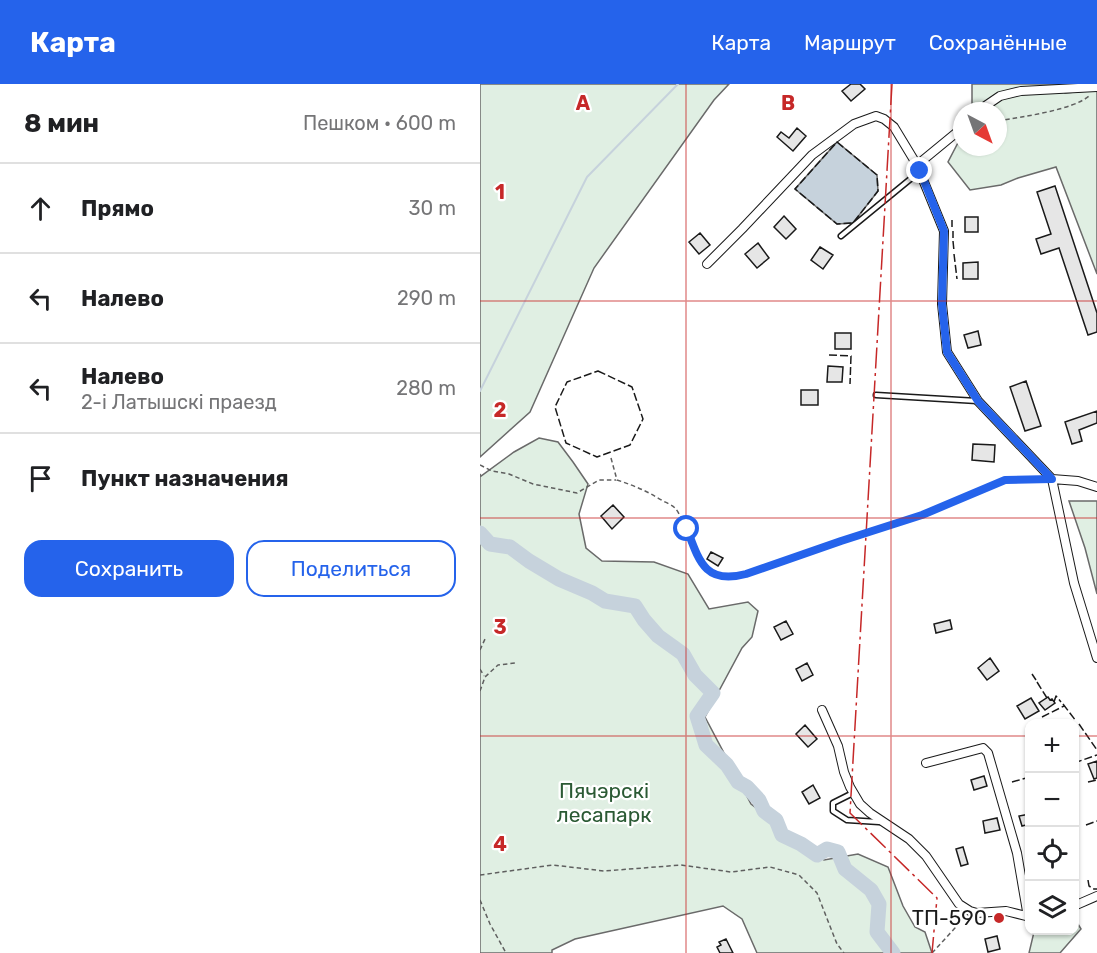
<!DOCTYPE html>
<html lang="ru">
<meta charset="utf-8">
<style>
:root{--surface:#fff;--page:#f2f2f2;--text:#202124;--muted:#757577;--line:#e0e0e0;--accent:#2563eb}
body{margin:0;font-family:Rubik,sans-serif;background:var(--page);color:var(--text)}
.controls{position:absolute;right:18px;bottom:18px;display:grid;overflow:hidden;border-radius:12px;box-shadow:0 2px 4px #0004}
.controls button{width:54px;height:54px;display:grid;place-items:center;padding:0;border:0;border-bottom:2px solid var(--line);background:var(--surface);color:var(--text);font:30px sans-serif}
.compass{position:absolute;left:473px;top:18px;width:54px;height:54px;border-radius:50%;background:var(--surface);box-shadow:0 2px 4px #0004;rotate:139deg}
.stop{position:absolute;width:18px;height:18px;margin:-14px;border:4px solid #2563eb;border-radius:50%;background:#fff}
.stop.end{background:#2563eb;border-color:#fff;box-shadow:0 2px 6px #0008}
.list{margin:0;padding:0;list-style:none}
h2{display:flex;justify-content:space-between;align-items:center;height:78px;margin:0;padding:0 24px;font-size:26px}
h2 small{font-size:20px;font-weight:400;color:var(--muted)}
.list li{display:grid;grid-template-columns:39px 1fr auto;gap:18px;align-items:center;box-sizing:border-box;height:90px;padding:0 24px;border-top:2px solid var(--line)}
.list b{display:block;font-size:22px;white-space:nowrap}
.list p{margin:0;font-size:20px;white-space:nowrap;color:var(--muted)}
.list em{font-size:20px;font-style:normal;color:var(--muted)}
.actions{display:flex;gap:12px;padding:18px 24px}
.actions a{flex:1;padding:14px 0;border:2px solid var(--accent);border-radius:18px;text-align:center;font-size:21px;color:var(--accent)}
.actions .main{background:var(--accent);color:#fff}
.icon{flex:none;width:33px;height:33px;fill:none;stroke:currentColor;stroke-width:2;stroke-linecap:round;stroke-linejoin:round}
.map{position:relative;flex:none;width:617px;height:869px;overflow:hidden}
header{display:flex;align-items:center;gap:36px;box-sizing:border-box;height:84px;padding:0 30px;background:var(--accent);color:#fff}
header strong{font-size:28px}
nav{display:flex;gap:33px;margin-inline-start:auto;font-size:21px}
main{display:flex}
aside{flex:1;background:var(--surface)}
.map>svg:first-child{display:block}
.green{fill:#e0efe3;stroke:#6a6a6a;stroke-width:1.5}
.water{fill:#c6d2dc;stroke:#6a6a6a;stroke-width:1.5}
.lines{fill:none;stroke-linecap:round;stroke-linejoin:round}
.stream{stroke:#c6d2dc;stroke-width:2}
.river{stroke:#c6d2dc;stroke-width:15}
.building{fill:#e6e6e6;stroke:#1a1a1a;stroke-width:1.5}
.service-casing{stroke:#1a1a1a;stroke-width:7}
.minor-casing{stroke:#1a1a1a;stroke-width:10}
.path{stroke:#5f5f5f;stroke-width:1.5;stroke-dasharray:4.5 3;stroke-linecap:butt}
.service{stroke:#fff;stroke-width:4}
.minor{stroke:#fff;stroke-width:8}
.fence{stroke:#1a1a1a;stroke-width:1.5;stroke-dasharray:8 3;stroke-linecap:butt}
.power{stroke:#c62828;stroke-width:1.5;stroke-dasharray:21 4.5 3 4.5;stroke-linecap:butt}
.route{stroke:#2563eb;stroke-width:8}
.grid{fill:none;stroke:#c62828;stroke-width:1.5;stroke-opacity:0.55}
.poi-dot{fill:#c62828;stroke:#fff;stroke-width:2}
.labels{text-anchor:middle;stroke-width:4.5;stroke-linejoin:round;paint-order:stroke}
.park-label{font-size:21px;fill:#2b5a34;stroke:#fff}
.poi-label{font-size:21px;fill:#1a1a1a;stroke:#fff;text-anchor:end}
.grid-label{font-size:20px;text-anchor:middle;font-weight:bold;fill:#c62828;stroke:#fff;stroke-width:4.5;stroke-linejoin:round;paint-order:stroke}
</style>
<header>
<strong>Карта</strong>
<nav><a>Карта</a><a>Маршрут</a><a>Сохранённые</a></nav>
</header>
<main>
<aside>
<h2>8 мин<small>Пешком · 600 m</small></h2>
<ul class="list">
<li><svg class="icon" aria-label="ahead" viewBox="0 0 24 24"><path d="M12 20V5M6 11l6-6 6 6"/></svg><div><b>Прямо</b></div><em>30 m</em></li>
<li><svg class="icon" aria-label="left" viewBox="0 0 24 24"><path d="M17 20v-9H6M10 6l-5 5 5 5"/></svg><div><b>Налево</b></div><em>290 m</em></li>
<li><svg class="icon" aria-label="left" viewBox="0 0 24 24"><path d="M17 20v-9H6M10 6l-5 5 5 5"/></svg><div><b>Налево</b><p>2-і Латышскі праезд</p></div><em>280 m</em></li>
<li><svg class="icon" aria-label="arrive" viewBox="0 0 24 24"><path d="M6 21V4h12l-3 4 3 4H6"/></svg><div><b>Пункт назначения</b></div></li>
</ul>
<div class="actions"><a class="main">Сохранить</a><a>Поделиться</a></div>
</aside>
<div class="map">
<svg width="617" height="869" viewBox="0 0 617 869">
<rect width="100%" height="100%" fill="#fff"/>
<!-- green -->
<path class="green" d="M 0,0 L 249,0 L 234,16 L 114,184 L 50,328 L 0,373 Z
M 492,0 L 578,0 L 585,9 L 617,6 L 617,190 L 576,83 L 538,94 L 521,101 L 490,106 L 468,78 L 482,51 L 482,63 L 518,63 L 518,27 L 492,27 Z
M 59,354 L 78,358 L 93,378 L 108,400 L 99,430 L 106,464 L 122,477 L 174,478 L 208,490 L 229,525 L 268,518 L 278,527 L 272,553 L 262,564 L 225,633 L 271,720 L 344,776 L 378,770 L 408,783 L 423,822 L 435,843 L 445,848 L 452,869 L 277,869 L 262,835 L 243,822 L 95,855 L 72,866 L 72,869 L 0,869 L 0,390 L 1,392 L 34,368 Z
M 589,417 L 617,417 L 617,510 L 605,464 Z
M 595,835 L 601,845 L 580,869 L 549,869 L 554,848 L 558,846 L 594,846 Z"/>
<!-- water -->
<path class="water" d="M 357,58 L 397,91 L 398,107 L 373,139 L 357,140 L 315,105 Z"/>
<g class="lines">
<!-- stream -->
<path class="stream" d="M 0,307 L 107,93 L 198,0"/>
<!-- river -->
<path class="river" d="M 0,449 L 10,460 L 30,463 L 49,477 L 79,495 L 112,509 L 125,517 L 155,522 L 164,536 L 178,552 L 203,570 L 215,591 L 233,609 L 217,632 L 226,661 L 247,681 L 258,698 L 267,703 L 279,716 L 284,727 L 296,736 L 302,751 L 321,760 L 337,771 L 347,765 L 358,768 L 365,785 L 391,806 L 399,820 L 397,848 L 413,869"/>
</g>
<!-- building -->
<path class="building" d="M 371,0 L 380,0 L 385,5 L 371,17 L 362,7 Z
M 317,44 L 326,52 L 313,67 L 297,53 L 301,48 L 309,54 Z
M 575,102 L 617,229 L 617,248 L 608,251 L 579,164 L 561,170 L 556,155 L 571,150 L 557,108 Z
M 304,132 L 316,145 L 306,155 L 294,143 Z
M 485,133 L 498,133 L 498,148 L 485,148 Z
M 220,149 L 230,161 L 219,170 L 209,158 Z
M 278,159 L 289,174 L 277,184 L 265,170 Z
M 340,163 L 353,171 L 343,185 L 331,176 Z
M 498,178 L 498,195 L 483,195 L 483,179 Z
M 498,247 L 501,261 L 488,264 L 484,251 Z
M 355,249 L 371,249 L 371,265 L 355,265 Z
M 348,282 L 363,283 L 362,298 L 347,298 Z
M 546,297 L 561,342 L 545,347 L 530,303 Z
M 321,306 L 338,306 L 338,321 L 321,321 Z
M 617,327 L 617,339 L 599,346 L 602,357 L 592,360 L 585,338 Z
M 493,360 L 515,361 L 514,378 L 492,376 Z
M 133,421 L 144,433 L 132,445 L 121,432 Z
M 231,468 L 243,474 L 238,482 L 227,475 Z
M 470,536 L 472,545 L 456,549 L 454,540 Z
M 306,537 L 313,550 L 301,556 L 294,543 Z
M 510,574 L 519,587 L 507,596 L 498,584 Z
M 327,579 L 333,591 L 322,597 L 316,585 Z
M 568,613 L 570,616 L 572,615 L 575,619 L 565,626 L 559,619 Z
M 551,614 L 559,627 L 545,635 L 537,622 Z
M 325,641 L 337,655 L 328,663 L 316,650 Z
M 617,677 L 617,694 L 614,695 L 608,680 Z
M 504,692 L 507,702 L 494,706 L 491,696 Z
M 333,701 L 340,714 L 329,720 L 322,708 Z
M 550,730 L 550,740 L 542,742 L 539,732 Z
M 517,734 L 520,746 L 505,749 L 503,737 Z
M 483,763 L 488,780 L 481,782 L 476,765 Z
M 517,852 L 520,865 L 508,868 L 505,855 Z
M 246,855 L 253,869 L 240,869 L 237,863 L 241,861 L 239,858 Z"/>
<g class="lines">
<defs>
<path id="service" d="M 361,152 L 439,88
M 396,311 L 497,317
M 373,709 L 353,719 L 353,727 L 367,736 L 399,738"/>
<path id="minor" d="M 498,27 L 520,12 L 541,7 L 617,3
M 437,81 L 482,44
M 227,180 L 262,145 L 332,71 L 374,40 L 396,32 L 404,35 L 414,43 L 437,81 L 464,147 L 462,220 L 467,268 L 498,317 L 572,395
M 572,395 L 594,499 L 617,574
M 572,395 L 598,397 L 617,403
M 342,626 L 358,662 L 364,688 L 370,703 L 380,720 L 390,729 L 429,755 L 446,772 L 479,820 L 490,827 L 497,829 L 526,827 L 550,833
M 446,679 L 503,664 L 508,669 L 537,769 L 548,833
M 594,822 L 617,812"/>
</defs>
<!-- service casing -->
<use href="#service" class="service-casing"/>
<!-- minor casing -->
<use href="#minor" class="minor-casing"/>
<!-- path -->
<path class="path" d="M 518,37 C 541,33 593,26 609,12
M 131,374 L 137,396 C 155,402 167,407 183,417 C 187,419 192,421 195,424 C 198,427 200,432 202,436 C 219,467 218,502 266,491 L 361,457 L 442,431 L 525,396 L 562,395
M 0,381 L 12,387 L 29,390 L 53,400 L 97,409 L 119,396 L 136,396
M 0,566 L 5,555
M 0,585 L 4,592
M 0,607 L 5,593 L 18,581 L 35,579
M 0,791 L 73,781 L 124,787 L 201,781 L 251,788 L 290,783 L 319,791 L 337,809 L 357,860 L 364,869
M 0,816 L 10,840 L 26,869
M 452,869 L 486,832"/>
<!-- service -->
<use href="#service" class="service"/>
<!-- minor -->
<use href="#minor" class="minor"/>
<!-- fence -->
<path class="fence" d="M 357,58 L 397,91 L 398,107 L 373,139 L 357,140 L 315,105 Z
M 472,136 L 472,143
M 473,147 L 473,154
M 473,157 L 474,167
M 474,170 L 477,195
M 349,271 L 371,272 L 370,300
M 118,287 L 152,303 L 163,335 L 150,361 L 117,373 L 86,359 L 75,323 L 87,298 Z
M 552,590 L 556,596
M 557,598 L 567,614
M 574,618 L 576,612 L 581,618
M 583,620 L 596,637
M 562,633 L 584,622
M 599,640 L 617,666
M 594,679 L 617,671
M 532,698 L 550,693
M 608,698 L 617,696
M 606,741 L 617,737
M 608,796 L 609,802 L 614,805 L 617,805"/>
<!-- power -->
<path class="power" d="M 412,0 L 370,729 L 457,814 L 452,869"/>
</g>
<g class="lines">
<!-- route -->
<path class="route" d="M 207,445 C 219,477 225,501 266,490 L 361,457 L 442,431 L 525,396 L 572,395 L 498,317 L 467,268 L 462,220 L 464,147 L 440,87"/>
</g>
<!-- grid -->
<path class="grid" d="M 206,0 L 206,869M 411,0 L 411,869M 0,217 L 617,217M 0,434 L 617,434M 0,652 L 550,652M 594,652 L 617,652"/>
<!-- markers -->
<circle class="poi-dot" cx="519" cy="834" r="6"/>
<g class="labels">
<!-- park labels -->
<g class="park-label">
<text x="124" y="714">Пячэрскі<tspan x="124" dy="24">лесапарк</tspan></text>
</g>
<!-- poi labels -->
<g class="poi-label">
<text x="507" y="841">ТП-590</text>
</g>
</g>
<g class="grid-label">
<text x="103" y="26">A</text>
<text x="308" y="26">B</text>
<text x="20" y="115">1</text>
<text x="20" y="333">2</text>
<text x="20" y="550">3</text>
<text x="20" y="767">4</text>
</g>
</svg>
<div class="controls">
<button>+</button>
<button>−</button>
<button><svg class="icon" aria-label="locate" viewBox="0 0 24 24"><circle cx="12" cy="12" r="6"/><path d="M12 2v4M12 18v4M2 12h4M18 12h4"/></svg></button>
<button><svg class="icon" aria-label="layers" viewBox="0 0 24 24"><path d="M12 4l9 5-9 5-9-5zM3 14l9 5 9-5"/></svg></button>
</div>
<svg class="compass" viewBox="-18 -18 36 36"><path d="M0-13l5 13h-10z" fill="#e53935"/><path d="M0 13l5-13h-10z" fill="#757577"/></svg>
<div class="stop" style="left:207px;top:445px"></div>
<div class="stop end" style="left:440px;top:87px"></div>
</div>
</main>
